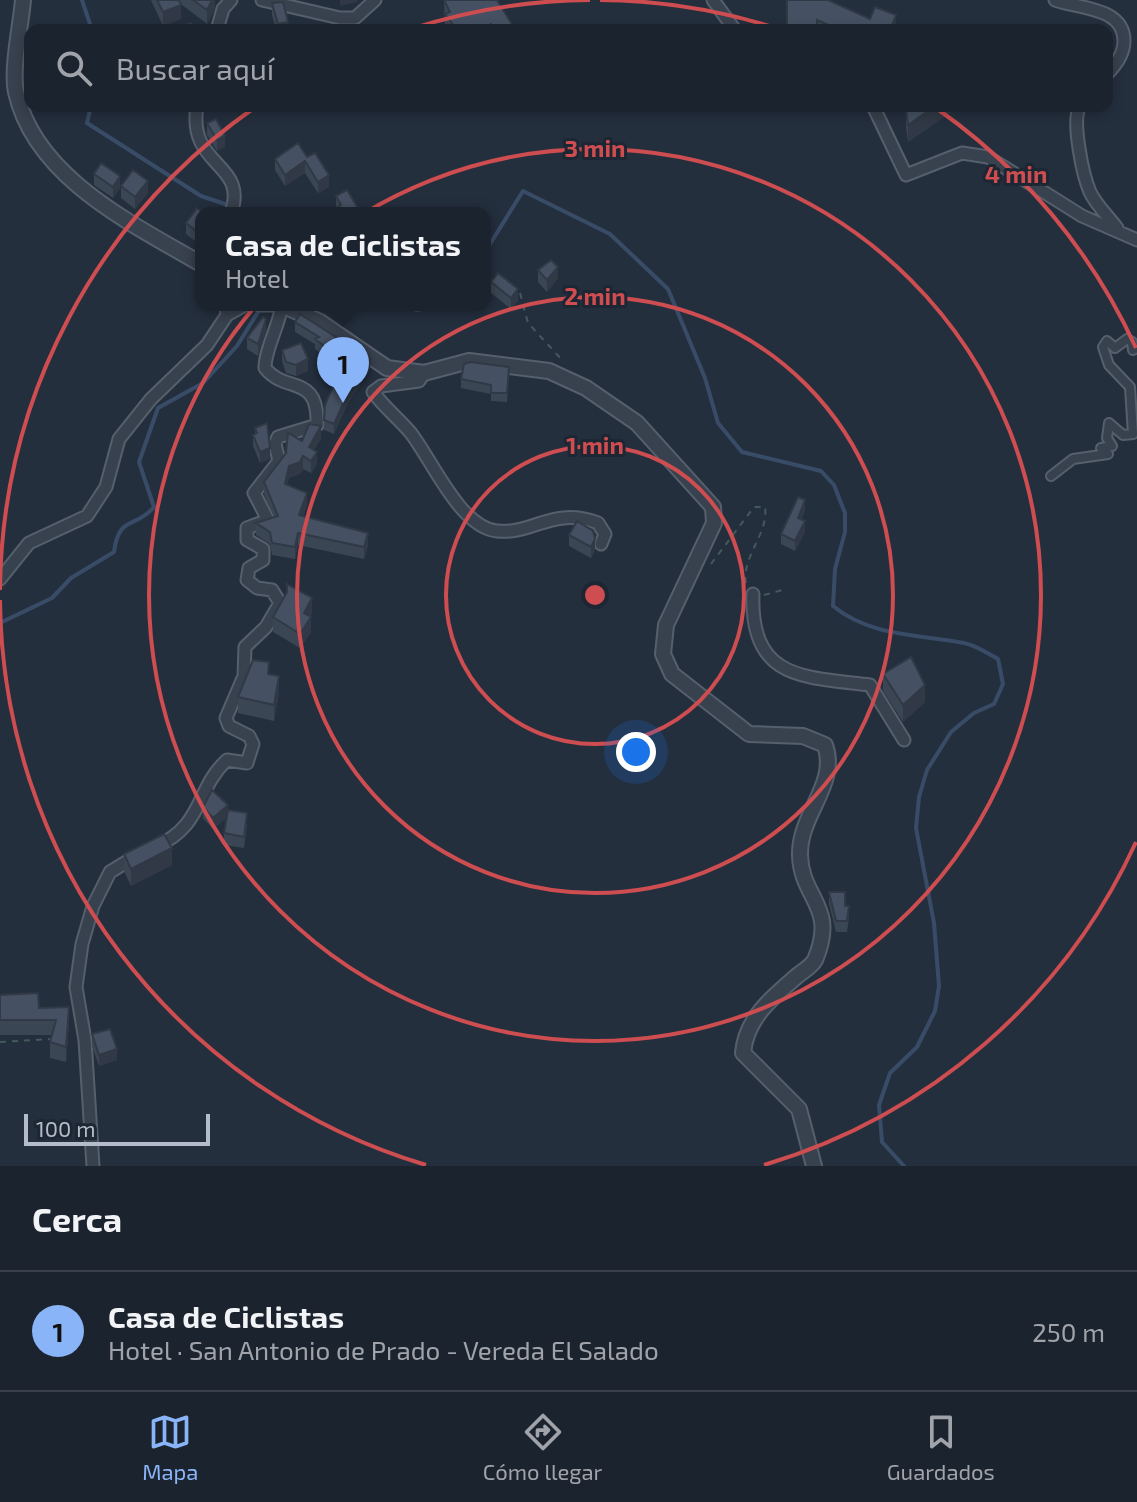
<!DOCTYPE html>
<html lang="es">
<meta charset="utf-8">
<style>
:root{--surface:#1b232e;--page:#282f3a;--text:#f1f3f6;--muted:#a0a4aa;--line:#39404a;--accent:#8ab4f8}
body{margin:0;font-family:"Exo 2",sans-serif;background:var(--page);color:var(--text)}
.scale{position:absolute;left:24px;bottom:20px;width:186px;box-sizing:border-box;padding-left:8px;border:4px solid #b4bcc9;border-top:0;font-size:22px;line-height:28px;white-space:nowrap;color:#b4bcc9;-webkit-text-stroke:6px #1d2633;paint-order:stroke}
.you{position:absolute;left:636px;top:752px;width:28px;height:28px;margin:-20px;border:6px solid #fff;border-radius:50%;background:#1a73e8;box-shadow:0 0 0 12px #1a73e833}
.badge{display:grid;place-items:center;width:52px;height:52px;border-radius:50%;background:var(--accent);color:#111;font-size:26px;font-weight:700}
.pin{position:absolute;translate:-50% -66px;filter:drop-shadow(0 2px 4px #0008)}
.pin::after{content:'';position:absolute;top:42px;width:28px;height:24px;background:inherit;clip-path:polygon(0 0,100% 0,50% 100%)}
.popup{position:absolute;left:195px;top:207px;width:296px;height:104px;box-sizing:border-box;display:grid;place-content:center;border-radius:16px;background:var(--surface);filter:drop-shadow(0 2px 6px #0005);font-size:26px;white-space:nowrap;color:var(--muted)}
.popup b{font-size:30px;color:var(--text)}
.popup::after{content:'';position:absolute;left:50%;top:100%;margin-left:-16px;border:16px solid transparent;border-top-color:var(--surface)}
.list{margin:0;padding:0;list-style:none}
h2{display:flex;justify-content:space-between;align-items:center;height:104px;margin:0;padding:0 32px;font-size:34px}
h2 small{font-size:26px;font-weight:400;color:var(--muted)}
.list li{display:grid;grid-template-columns:52px 1fr auto;gap:24px;align-items:center;box-sizing:border-box;height:120px;padding:0 32px;border-top:2px solid var(--line)}
.list b{display:block;font-size:30px;white-space:nowrap}
.list p{margin:0;font-size:26px;white-space:nowrap;color:var(--muted)}
.list em{font-size:26px;font-style:normal;color:var(--muted)}
.icon{flex:none;width:44px;height:44px;fill:none;stroke:currentColor;stroke-width:2;stroke-linecap:round;stroke-linejoin:round}
.map{position:relative;flex:none;width:1137px;height:1166px;overflow:hidden}
.search{position:absolute;background:var(--surface);box-shadow:0 4px 12px #0003;left:24px;right:24px;top:24px;height:88px;display:flex;align-items:center;gap:20px;box-sizing:border-box;padding:0 28px;border-radius:16px;color:var(--muted);font-size:30px}
.sheet{height:224px;background:var(--surface)}
nav{display:flex;justify-content:space-around;align-items:center;box-sizing:border-box;height:112px;border-top:2px solid var(--line);background:var(--surface);font-size:22px;color:var(--muted)}
nav a{display:grid;justify-items:center;gap:4px}
nav .on{color:var(--accent)}
.map>svg:first-child{display:block}
.lines{fill:none;stroke-linecap:round;stroke-linejoin:round}
.stream{stroke:#394c67;stroke-width:4}
.pedestrian-casing{stroke:#565f6c;stroke-width:12}
.minor-casing{stroke:#565f6c;stroke-width:15}
.tertiary-casing{stroke:#565f6c;stroke-width:18}
.path{stroke:#44595c;stroke-width:2;stroke-dasharray:6 6;stroke-linecap:butt}
.pedestrian{stroke:#38414e;stroke-width:8}
.minor{stroke:#38414e;stroke-width:11}
.tertiary{stroke:#38414e;stroke-width:14}
.wall{fill:#3b4654}
.shaded-wall{fill:#303945}
.building{fill:#455162;stroke:#303945;stroke-width:2}
.ring{fill:none;stroke:#ce4d50;stroke-width:4}
.centre{fill:#ce4d50;stroke:#1d2633;stroke-width:4}
.ring-label{font-size:24px;text-anchor:middle;font-weight:bold;fill:#ce4d50;stroke:#1d2633;stroke-width:6;stroke-linejoin:round;paint-order:stroke}
</style>
<div class="map">
<svg width="1137" height="1166" viewBox="0 0 1137 1166">
<rect width="100%" height="100%" fill="#242f3e"/>
<g class="lines">
<!-- stream -->
<path class="stream" d="M 82,0 L 92,30
M 91,106 L 87,123 L 201,196 L 252,213
M 485,252 L 523,191 L 610,234 L 668,289 L 705,378 L 718,423 L 742,452 L 821,471 L 834,485 L 845,513 L 845,532 L 835,569 L 833,606 C 871,637 918,634 964,643 C 975,645 987,653 998,659 L 1003,684 L 994,704 L 974,713 L 951,732 L 927,770 L 919,797 L 916,828 L 934,923 L 939,986 L 935,1011 L 917,1047 L 890,1073 L 879,1105 L 882,1142 L 904,1166
M 398,305 L 417,310 L 441,305
M 0,623 L 52,598 L 71,578 L 114,552 C 119,514 136,529 154,507 L 139,462 L 158,408 L 203,383 L 237,346 L 258,312"/>
<defs>
<path id="pedestrian" d="M 1051,476 L 1073,459 L 1108,454 L 1101,448 L 1112,446 L 1107,438 L 1109,423 L 1123,435 L 1133,434 L 1130,387 L 1109,365 L 1103,347 L 1107,341 L 1115,348 L 1127,339 L 1132,342 L 1133,350 L 1137,348"/>
<path id="minor" d="M 262,0 L 340,18 L 355,18 L 375,0
M 713,0 L 735,30
M 1055,0 C 1079,9 1124,7 1124,41 C 1124,54 1116,65 1107,74
M 217,30 L 223,9 L 231,0
M 197,106 C 187,168 249,162 231,213
M 873,106 L 906,175 L 962,153 L 988,157 L 1082,216 L 1137,240
M 1080,106 C 1071,120 1083,176 1090,192 C 1096,205 1108,216 1117,228
M 259,305 L 282,305
M 227,315 L 245,305
M 424,373 L 419,381 L 381,386 L 373,392 C 384,407 398,418 410,432 C 431,458 460,528 497,531 C 533,535 552,506 598,523 L 605,534 L 601,544
M 0,579 L 29,543 L 87,516 L 106,487 L 119,439 L 151,399 L 207,345 L 227,315 L 226,305
M 753,594 C 750,680 804,677 870,685 L 904,740
M 155,847 C 205,825 195,789 227,760 L 247,763 L 253,744 L 249,736 L 229,726 L 226,718 L 244,676 L 245,647 L 266,627 L 280,603 L 272,590 L 257,588 L 247,580 L 249,568 L 263,560 L 263,549 L 247,540 L 247,528 L 268,520 L 254,493 L 279,461 L 275,444 L 278,437 L 317,425 C 319,373 285,394 265,368 C 265,349 279,326 282,305
M 93,1166 L 85,1040 L 76,987 L 82,944 L 93,906 L 110,872 L 136,856"/>
<path id="tertiary" d="M 23,0 C 21,25 11,69 16,92 C 35,178 133,224 201,264
M 282,305 L 320,322 L 387,368 L 424,373 L 469,361 L 549,371 L 586,388 L 637,423 L 713,507 L 714,523 L 666,625 L 663,654 L 672,674 L 749,734 L 803,736 L 825,745 C 839,784 799,814 800,855 C 801,899 838,906 815,960 C 811,967 803,971 797,976 C 771,998 746,1019 743,1053 L 799,1109 L 814,1166"/>
</defs>
<!-- pedestrian casing -->
<use href="#pedestrian" class="pedestrian-casing"/>
<!-- minor casing -->
<use href="#minor" class="minor-casing"/>
<!-- tertiary casing -->
<use href="#tertiary" class="tertiary-casing"/>
<!-- path -->
<path class="path" d="M 520,293 L 528,323 L 564,362
M 711,564 L 754,507 L 765,507 C 769,534 741,556 746,585
M 764,595 L 786,589
M 0,1042 L 51,1039"/>
<!-- pedestrian -->
<use href="#pedestrian" class="pedestrian"/>
<!-- minor -->
<use href="#minor" class="minor"/>
<!-- tertiary -->
<use href="#tertiary" class="tertiary"/>
</g>
<!-- wall -->
<path class="wall" d="M 151,0 L 215,0 L 215,8 L 207,24 L 181,4 L 181,19 L 163,26 Z
M 444,0 L 513,30 L 447,30 L 445,28 Z
M 787,0 L 896,30 L 787,30 Z
M 272,3 L 288,30 L 276,30 L 272,15 Z
M 911,106 L 960,106 L 908,142 L 906,127 L 906,110 Z
M 207,123 L 225,147 L 217,151 L 207,135 Z
M 298,143 L 329,187 L 318,193 L 305,173 L 285,186 L 275,170 L 275,159 Z
M 94,174 L 120,188 L 113,198 L 94,185 Z
M 121,186 L 148,193 L 135,209 L 121,198 Z
M 336,196 L 358,213 L 335,213 L 335,209 L 336,208 Z
M 201,213 L 201,246 L 186,234 L 186,223 Z
M 538,270 L 558,278 L 547,292 L 538,282 Z
M 491,282 L 518,301 L 511,309 L 491,293 Z
M 295,322 L 370,369 L 347,405 L 334,434 L 324,430 L 325,405 L 341,369 L 315,349 L 315,344 L 295,332 Z
M 266,330 L 258,356 L 247,349 L 247,338 Z
M 282,350 L 308,371 L 296,376 L 286,373 L 282,361 Z
M 509,367 L 507,402 L 491,401 L 491,394 L 461,388 L 461,379 Z
M 255,428 L 270,459 L 260,463 L 253,446 L 253,435 L 255,434 Z
M 321,438 L 314,450 L 317,464 L 311,473 L 303,469 L 300,474 L 289,478 L 287,485 L 307,505 L 303,516 L 368,546 L 364,559 L 298,545 L 295,559 L 272,555 L 270,544 L 256,535 L 256,523 L 274,517 L 264,494 L 264,482 L 302,441 Z
M 805,510 L 801,519 L 805,532 L 795,551 L 781,544 L 781,534 Z
M 569,535 L 595,550 L 591,558 L 569,546 Z
M 312,613 L 310,617 L 311,632 L 300,648 L 273,632 L 273,617 Z
M 883,674 L 925,702 L 903,722 L 883,691 Z
M 279,692 L 274,721 L 238,713 L 238,697 Z
M 203,807 L 228,811 L 247,825 L 244,848 L 224,845 L 224,833 L 227,817 L 213,829 L 203,818 Z
M 124,854 L 172,865 L 131,886 L 124,871 Z
M 829,892 L 845,906 L 849,917 L 847,932 L 836,932 L 829,904 Z
M 0,995 L 69,1022 L 66,1062 L 50,1058 L 50,1042 L 52,1035 L 0,1035 Z
M 92,1034 L 117,1060 L 99,1066 L 92,1046 Z"/>
<!-- shaded-wall -->
<path class="shaded-wall" d="M 212,0 L 215,0 L 215,8 L 207,24 L 207,10 Z
M 340,0 L 357,0 L 357,2 L 340,6 Z
M 181,5 L 181,19 L 163,26 L 163,12 Z
M 896,15 L 896,30 L 891,30 L 891,28 Z
M 288,22 L 288,30 L 278,30 L 278,24 Z
M 491,24 L 491,30 L 480,30 Z
M 935,106 L 960,106 L 908,142 L 908,125 Z
M 225,136 L 225,147 L 217,151 L 217,140 Z
M 305,161 L 305,173 L 285,186 L 285,175 Z
M 329,175 L 329,187 L 318,193 L 318,182 Z
M 120,176 L 120,188 L 113,198 L 113,187 Z
M 148,181 L 148,193 L 135,209 L 135,197 Z
M 558,267 L 558,278 L 547,292 L 547,280 Z
M 518,289 L 518,301 L 511,309 L 511,298 Z
M 266,319 L 266,330 L 258,356 L 258,344 Z
M 308,359 L 308,371 L 296,376 L 296,365 Z
M 370,359 L 370,369 L 347,405 L 334,434 L 334,424 L 347,395 Z
M 321,426 L 321,438 L 309,459 L 309,447 Z
M 270,448 L 270,459 L 260,463 L 260,452 Z
M 317,452 L 317,464 L 311,473 L 311,461 Z
M 303,456 L 303,469 L 300,474 L 289,478 L 285,496 L 285,484 L 289,466 Z
M 307,493 L 307,505 L 299,527 L 299,515 Z
M 805,500 L 805,510 L 798,529 L 798,518 Z
M 805,521 L 805,532 L 795,551 L 795,541 Z
M 298,533 L 298,545 L 295,559 L 295,547 Z
M 368,533 L 368,546 L 364,559 L 364,547 Z
M 595,539 L 595,550 L 591,558 L 591,547 Z
M 312,598 L 312,613 L 306,625 L 311,617 L 311,632 L 300,648 L 300,634 L 304,613 Z
M 279,676 L 279,692 L 274,721 L 274,705 Z
M 925,685 L 925,702 L 903,722 L 903,705 Z
M 228,805 L 228,817 L 213,829 L 213,818 Z
M 172,848 L 172,865 L 131,886 L 131,869 Z
M 69,1007 L 69,1022 L 66,1062 L 66,1047 Z
M 117,1049 L 117,1060 L 99,1066 L 99,1055 Z"/>
<!-- building -->
<path class="building" d="M 157,0 L 179,0 L 181,5 L 163,12 Z
M 193,0 L 212,0 L 207,10 Z
M 444,0 L 497,0 L 513,26 L 507,30 L 495,30 L 491,24 L 480,30 L 457,30 L 445,14 L 450,12 Z
M 787,0 L 828,0 L 870,19 L 875,7 L 896,15 L 891,28 L 894,29 L 840,30 L 817,20 L 817,30 L 787,30 Z
M 283,2 L 288,22 L 278,24 L 272,3 Z
M 191,23 L 193,30 L 172,30 Z
M 911,106 L 935,106 L 908,125 L 906,110 Z
M 216,119 L 225,136 L 217,140 L 207,123 Z
M 298,143 L 307,157 L 315,153 L 329,175 L 318,182 L 305,161 L 285,175 L 275,159 Z
M 101,163 L 120,176 L 113,187 L 94,174 Z
M 133,170 L 148,181 L 135,197 L 121,186 Z
M 347,190 L 358,208 L 348,213 L 337,213 L 335,209 L 341,205 L 336,196 Z
M 197,208 L 203,213 L 201,213 L 201,235 L 186,223 Z
M 551,260 L 558,267 L 547,280 L 538,270 Z
M 498,273 L 518,289 L 511,298 L 491,282 Z
M 300,314 L 370,359 L 347,395 L 334,424 L 324,420 L 325,405 L 344,361 L 315,339 L 319,337 L 295,322 Z
M 263,317 L 266,319 L 258,344 L 247,338 Z
M 301,343 L 308,359 L 296,365 L 286,362 L 282,350 Z
M 470,362 L 509,367 L 507,393 L 491,393 L 491,385 L 461,379 L 464,364 Z
M 267,423 L 270,448 L 260,452 L 253,435 L 257,433 L 255,428 Z
M 309,424 L 321,426 L 309,447 L 317,452 L 311,461 L 303,456 L 300,462 L 289,466 L 285,484 L 307,493 L 299,515 L 368,533 L 364,547 L 298,533 L 295,547 L 272,543 L 270,532 L 256,523 L 278,516 L 264,482 L 286,453 L 288,433 L 302,441 Z
M 798,497 L 805,500 L 798,518 L 805,521 L 795,541 L 781,534 Z
M 577,521 L 593,531 L 595,539 L 591,547 L 569,535 Z
M 287,584 L 312,598 L 304,613 L 311,617 L 300,634 L 273,617 L 287,592 Z
M 911,657 L 925,685 L 903,705 L 883,674 Z
M 253,660 L 269,662 L 268,674 L 279,676 L 274,705 L 238,697 Z
M 212,790 L 228,805 L 213,818 L 203,807 Z
M 228,810 L 247,813 L 244,837 L 224,833 Z
M 164,834 L 172,848 L 131,869 L 124,854 Z
M 829,892 L 845,892 L 845,906 L 849,906 L 847,921 L 836,921 Z
M 38,993 L 39,1008 L 69,1007 L 66,1047 L 50,1042 L 56,1020 L 0,1020 L 0,995 Z
M 110,1029 L 117,1049 L 99,1055 L 92,1034 Z"/>
<!-- distance rings -->
<g class="ring">
<circle cx="595" cy="595" r="149"/>
<circle cx="595" cy="595" r="298"/>
<circle cx="595" cy="595" r="446"/>
<path d="M1136 842A595 595 0 0 1 764 1165M426 1165A595 595 0 0 1 0 600M0 590A595 595 0 0 1 254 108M411 29A595 595 0 0 1 590 0M600 0A595 595 0 0 1 779 29M936 108A595 595 0 0 1 1136 348"/>
</g>
<circle cx="595" cy="595" r="12" class="centre"/>
<g class="ring-label">
<text x="595" y="157">3 min</text>
<text x="1016" y="183">4 min</text>
<text x="595" y="305">2 min</text>
<text x="595" y="454">1 min</text>
</g>
</svg>
<div class="scale">100 m</div>
<div class="you"></div>
<div class="pin badge" style="left:343px;top:403px">1</div>
<div class="popup"><b>Casa de Ciclistas</b>Hotel</div>
<div class="search"><svg class="icon" aria-label="search" viewBox="0 0 24 24"><circle cx="10" cy="10" r="6"/><path d="M15 15l6 6"/></svg>Buscar aquí</div>
</div>
<section class="sheet">
<h2>Cerca<small></small></h2>
<ul class="list">
<li><span class="badge">1</span><div><b>Casa de Ciclistas</b><p>Hotel · San Antonio de Prado - Vereda El Salado</p></div><em>250 m</em></li>
</ul>
</section>
<nav>
<a class="on"><svg class="icon" aria-label="map" viewBox="0 0 24 24"><path d="M3 6l6-2 6 2 6-2v14l-6 2-6-2-6 2zM9 4v14M15 6v14"/></svg>Mapa</a>
<a><svg class="icon" aria-label="directions" viewBox="0 0 24 24"><path d="M12 3l9 9-9 9-9-9zM9 14v-3h6M13 9l2 2-2 2"/></svg>Cómo llegar</a>
<a><svg class="icon" aria-label="saved" viewBox="0 0 24 24"><path d="M7 4h10v16l-5-4-5 4z"/></svg>Guardados</a>
</nav>
